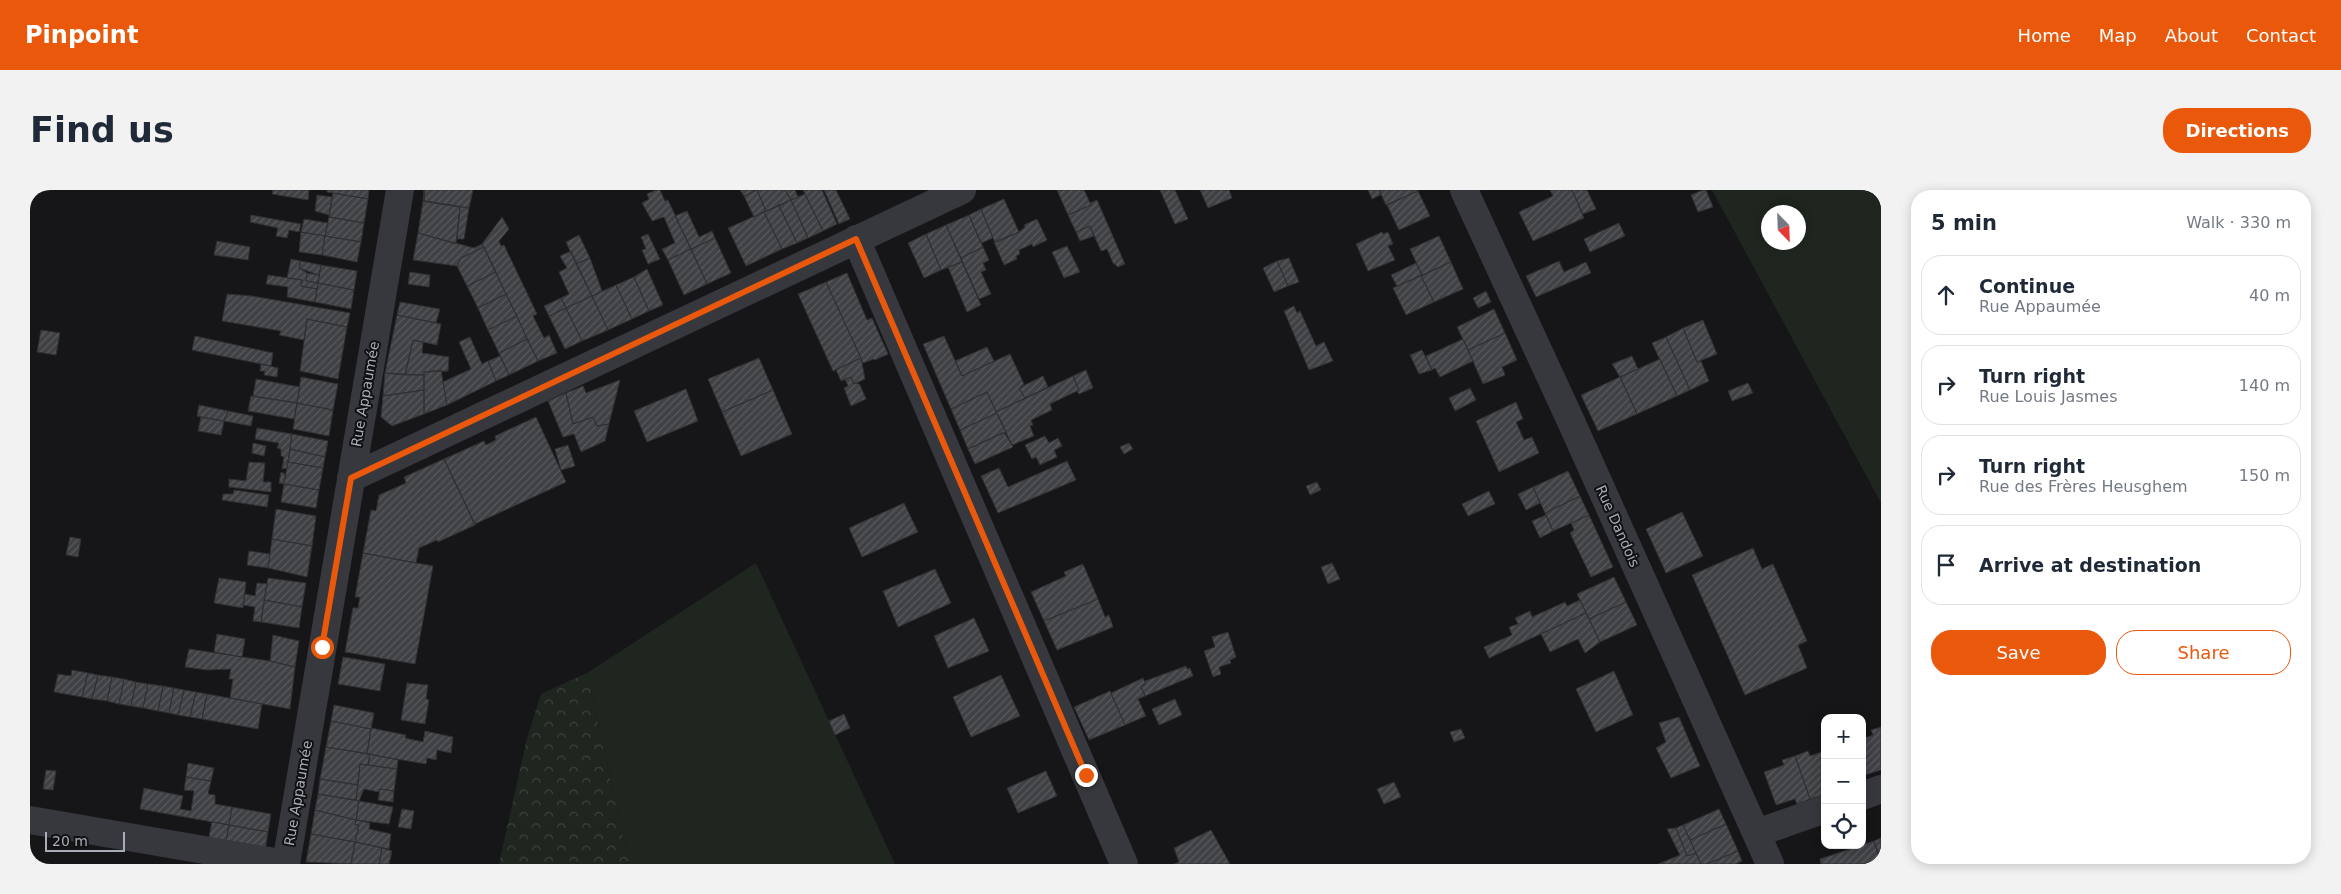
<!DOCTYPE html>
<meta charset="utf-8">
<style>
:root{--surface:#fff;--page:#f2f2f3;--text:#1f2937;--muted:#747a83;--line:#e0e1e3;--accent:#ea580c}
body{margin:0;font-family:"DejaVu Sans",sans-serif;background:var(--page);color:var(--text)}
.controls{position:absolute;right:15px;bottom:15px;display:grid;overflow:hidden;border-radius:10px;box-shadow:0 2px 12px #0003}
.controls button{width:45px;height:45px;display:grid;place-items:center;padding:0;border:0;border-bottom:1px solid var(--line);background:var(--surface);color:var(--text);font:25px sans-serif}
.compass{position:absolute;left:1731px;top:15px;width:45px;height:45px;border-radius:50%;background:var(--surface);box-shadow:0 2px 12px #0003;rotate:157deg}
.scale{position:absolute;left:15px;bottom:12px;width:80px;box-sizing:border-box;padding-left:5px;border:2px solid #a8adb8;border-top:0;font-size:14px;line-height:18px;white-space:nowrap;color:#a8adb8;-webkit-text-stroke:4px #111113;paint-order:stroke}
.stop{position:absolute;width:15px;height:15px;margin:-11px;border:4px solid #ea580c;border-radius:50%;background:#fff}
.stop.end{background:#ea580c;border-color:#fff;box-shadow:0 1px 5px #0008}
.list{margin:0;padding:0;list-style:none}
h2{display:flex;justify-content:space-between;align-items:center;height:65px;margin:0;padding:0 20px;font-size:21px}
h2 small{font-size:16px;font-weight:400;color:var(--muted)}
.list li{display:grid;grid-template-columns:32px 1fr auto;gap:15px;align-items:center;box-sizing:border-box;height:80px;margin:0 10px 10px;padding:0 10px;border:1px solid var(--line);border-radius:20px}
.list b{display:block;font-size:19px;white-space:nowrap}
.list p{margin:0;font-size:16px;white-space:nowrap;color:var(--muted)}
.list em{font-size:16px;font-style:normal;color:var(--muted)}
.actions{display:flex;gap:10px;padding:15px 20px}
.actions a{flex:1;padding:11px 0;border:1px solid var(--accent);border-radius:20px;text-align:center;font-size:18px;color:var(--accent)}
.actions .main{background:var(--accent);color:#fff}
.icon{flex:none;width:28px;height:28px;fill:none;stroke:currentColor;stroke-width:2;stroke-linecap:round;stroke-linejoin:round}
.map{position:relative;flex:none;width:1851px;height:674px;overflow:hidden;border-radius:20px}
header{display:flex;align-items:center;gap:30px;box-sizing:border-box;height:70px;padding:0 25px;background:var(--accent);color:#fff}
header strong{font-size:24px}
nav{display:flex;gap:28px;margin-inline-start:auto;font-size:18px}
.intro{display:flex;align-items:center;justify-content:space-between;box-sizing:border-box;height:120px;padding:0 30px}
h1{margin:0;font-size:35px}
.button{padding:12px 22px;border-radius:20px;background:var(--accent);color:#fff;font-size:18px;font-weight:700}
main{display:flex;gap:30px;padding:0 30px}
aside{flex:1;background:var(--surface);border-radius:20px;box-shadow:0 2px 12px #0003}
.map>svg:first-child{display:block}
.green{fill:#1e261f;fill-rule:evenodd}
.forest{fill:url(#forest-crowns)}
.building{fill:url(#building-hatch);stroke:#303034}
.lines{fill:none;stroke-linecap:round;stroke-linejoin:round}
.minor{stroke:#37383d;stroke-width:28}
.route{stroke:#ea580c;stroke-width:6}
.labels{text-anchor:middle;stroke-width:4;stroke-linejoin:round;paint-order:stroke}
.street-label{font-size:14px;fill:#a8adb8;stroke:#111113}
</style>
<header>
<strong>Pinpoint</strong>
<nav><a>Home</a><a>Map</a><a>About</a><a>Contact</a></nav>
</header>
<div class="intro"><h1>Find us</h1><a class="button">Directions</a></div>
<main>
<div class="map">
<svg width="1851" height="674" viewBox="0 0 1851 674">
<defs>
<pattern id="forest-crowns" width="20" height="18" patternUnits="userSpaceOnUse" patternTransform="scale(1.25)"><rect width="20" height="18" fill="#1e261f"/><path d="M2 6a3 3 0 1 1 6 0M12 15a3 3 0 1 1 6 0" fill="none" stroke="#3c433d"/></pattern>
<pattern id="building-hatch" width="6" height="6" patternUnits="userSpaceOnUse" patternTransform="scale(1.25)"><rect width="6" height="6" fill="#404145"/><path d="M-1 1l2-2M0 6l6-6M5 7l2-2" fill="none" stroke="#595a5e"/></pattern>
</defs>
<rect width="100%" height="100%" fill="#161618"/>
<!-- green -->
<path class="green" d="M 1682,0 L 1851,0 L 1851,313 ZM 1738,22 L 1768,22 L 1768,52 L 1738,52 Z
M 726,373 L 865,674 L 599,674 L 557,483 Z"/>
<!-- forest -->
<path class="forest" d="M 557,483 L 599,674 L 469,674 L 497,548 L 511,504 Z"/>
<!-- building -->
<path class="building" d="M 243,0 L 279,0 L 278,10 L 242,4 Z
M 297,0 L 339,0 L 338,9 L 303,3 L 297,2 Z
M 394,0 L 394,11 L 439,18 L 434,49 L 427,49 L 430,17 L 393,11 Z
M 395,0 L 443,0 L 439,18 L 394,11 Z
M 626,0 L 630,0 L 635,11 L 638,10 L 661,59 L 638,70 L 632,59 L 645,53 L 634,27 L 622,31 L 612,13 L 619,9 L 617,4 Z
M 710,0 L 727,0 L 714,6 Z
M 727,0 L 736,21 L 724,27 L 714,6 Z
M 727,0 L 755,0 L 761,10 L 736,21 Z
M 755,0 L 765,0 L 768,7 L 761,10 Z
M 773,0 L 792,0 L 807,34 L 793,41 Z
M 794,0 L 806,0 L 820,29 L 809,34 Z
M 1027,0 L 1054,0 L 1061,15 L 1038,25 Z
M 1130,0 L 1145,0 L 1158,29 L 1145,34 Z
M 1170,0 L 1199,0 L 1202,8 L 1178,18 Z
M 1338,0 L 1349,0 L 1352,4 L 1342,9 Z
M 1349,0 L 1388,0 L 1388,1 L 1356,15 Z
M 1520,0 L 1542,0 L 1554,28 L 1503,51 L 1489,22 L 1523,6 Z
M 1542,0 L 1557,0 L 1566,19 L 1553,24 Z
M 1673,0 L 1676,0 L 1683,17 L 1668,22 L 1661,5 Z
M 1388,1 L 1400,26 L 1369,40 L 1357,15 Z
M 303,3 L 338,9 L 334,33 L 299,27 Z
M 775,4 L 793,41 L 778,48 L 761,10 Z
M 287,5 L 302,7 L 299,25 L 285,21 Z
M 974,9 L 989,42 L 965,53 L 951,19 Z
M 761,10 L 778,48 L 767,53 L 749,16 Z
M 1067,10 L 1095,74 L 1088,77 L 1083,73 L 1077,59 L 1071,61 L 1060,36 L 1046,42 L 1038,25 L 1061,15 L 1060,13 Z
M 393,11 L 430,17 L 426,54 L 388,43 Z
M 749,16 L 767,53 L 752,59 L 734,22 Z
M 951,19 L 963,48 L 951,53 L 939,25 Z
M 657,21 L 669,47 L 682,41 L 685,48 L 661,59 L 645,26 Z
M 734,22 L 752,59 L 716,76 L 698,38 Z
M 221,25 L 271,34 L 269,42 L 259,40 L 257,48 L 246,46 L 248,38 L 220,32 Z
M 939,25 L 953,57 L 931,68 L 916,35 Z
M 299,27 L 334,33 L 331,52 L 295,46 Z
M 472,27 L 479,39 L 469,51 L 471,56 L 474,55 L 486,80 L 507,124 L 503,126 L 514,148 L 519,145 L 527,163 L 508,171 L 452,54 Z
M 274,29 L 298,33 L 295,46 L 271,42 Z
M 1007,29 L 1017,50 L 1003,57 L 1002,54 L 989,60 L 990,64 L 986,66 L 987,69 L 974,75 L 964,52 L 989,42 L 995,37 L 994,35 Z
M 1589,33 L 1595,46 L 1560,62 L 1554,49 Z
M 916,35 L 932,72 L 911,80 L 896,44 Z
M 1060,36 L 1064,46 L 1050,51 L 1046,42 Z
M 271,42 L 295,46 L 292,65 L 269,62 Z
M 1352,42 L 1353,44 L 1358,42 L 1363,54 L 1358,56 L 1365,70 L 1338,81 L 1326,54 Z
M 388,43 L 444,58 L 452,54 L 454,57 L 431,68 L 427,76 L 383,70 Z
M 618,44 L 630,69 L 618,74 L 612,60 L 616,59 L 611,47 Z
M 896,44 L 911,80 L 894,88 L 878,53 Z
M 549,45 L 560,68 L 546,74 L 536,52 Z
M 295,46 L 331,52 L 327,72 L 292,65 Z
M 1409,46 L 1421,72 L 1392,85 L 1380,59 Z
M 685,48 L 701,83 L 677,94 L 661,59 Z
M 187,51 L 220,57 L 218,70 L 184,65 Z
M 1037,56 L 1050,82 L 1034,88 L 1022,62 Z
M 454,57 L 466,82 L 437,96 L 427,76 L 431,68 Z
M 953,57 L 959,70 L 953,73 L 956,80 L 951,82 L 961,104 L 949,109 L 931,68 Z
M 661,59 L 677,94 L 654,105 L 638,70 Z
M 541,61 L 562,106 L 536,118 L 531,108 L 539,104 L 529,82 L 537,78 L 530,66 Z
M 560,68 L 572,101 L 562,106 L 546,74 Z
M 1259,68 L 1269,92 L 1258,96 L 1247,71 Z
M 261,69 L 271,71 L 269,78 L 277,83 L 276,91 L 288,93 L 287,99 L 271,96 L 272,90 L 257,88 Z
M 271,71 L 291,75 L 289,85 L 269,78 Z
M 1247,71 L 1258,96 L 1244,102 L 1233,78 Z
M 1529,71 L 1534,82 L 1556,72 L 1561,83 L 1506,107 L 1496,86 Z
M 932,72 L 951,115 L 937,122 L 918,77 Z
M 1421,72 L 1433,99 L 1404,112 L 1391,86 Z
M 1386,73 L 1392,85 L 1367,96 L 1361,85 Z
M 291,75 L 327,81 L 324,100 L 288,93 Z
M 617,79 L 633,115 L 619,121 L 604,87 Z
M 380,82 L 400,85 L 399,97 L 378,94 Z
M 466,82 L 476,104 L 448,118 L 437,96 Z
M 277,83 L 289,85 L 288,93 L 276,91 Z
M 817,83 L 837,130 L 842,128 L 858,164 L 845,170 L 844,169 L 833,173 L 796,92 Z
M 238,85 L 272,90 L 271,96 L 287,99 L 285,112 L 257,107 L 258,97 L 236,94 Z
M 1391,86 L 1404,112 L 1376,125 L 1363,98 Z
M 604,87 L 619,121 L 602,129 L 586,95 Z
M 796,92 L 831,168 L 803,181 L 768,104 Z
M 288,93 L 324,100 L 321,119 L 285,112 Z
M 586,95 L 602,129 L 578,140 L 562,106 Z
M 1456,101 L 1461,112 L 1448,118 L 1443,108 Z
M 197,104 L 222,106 L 320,123 L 317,137 L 277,129 L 274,150 L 249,145 L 251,141 L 192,131 Z
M 476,104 L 487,126 L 458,140 L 448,118 Z
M 562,106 L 578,140 L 552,151 L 536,118 Z
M 531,108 L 536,118 L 519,126 L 514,116 Z
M 370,112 L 410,119 L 406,133 L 367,125 Z
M 1264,116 L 1267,123 L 1270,121 L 1286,156 L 1294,152 L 1303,171 L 1279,180 L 1254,121 Z
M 536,118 L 552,151 L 535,159 L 519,126 Z
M 1464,119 L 1475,143 L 1438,160 L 1427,137 Z
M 367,125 L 411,134 L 407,155 L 383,150 L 375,185 L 355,183 Z
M 487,126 L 497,149 L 469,163 L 458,140 Z
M 277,129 L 317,137 L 308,189 L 270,181 Z
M 1673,130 L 1687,164 L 1667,172 L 1653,138 Z
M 1653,138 L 1667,172 L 1671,171 L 1679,191 L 1660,200 L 1636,147 Z
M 11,140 L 30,143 L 26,165 L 7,162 Z
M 1475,143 L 1487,170 L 1472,177 L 1475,185 L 1453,194 L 1438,160 Z
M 165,146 L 243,163 L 241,176 L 162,160 Z
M 914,146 L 932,186 L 980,164 L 994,194 L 989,198 L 995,208 L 966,222 L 957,202 L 921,219 L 893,154 Z
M 440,147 L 452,174 L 458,171 L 466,191 L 417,215 L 413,192 L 441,179 L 429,152 Z
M 1636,147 L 1660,200 L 1647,206 L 1622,153 Z
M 497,149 L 508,171 L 479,185 L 469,163 Z
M 1433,149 L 1443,171 L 1410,187 L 1405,178 L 1402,180 L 1396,166 Z
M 383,150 L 393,152 L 392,163 L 419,167 L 418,181 L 394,182 L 394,185 L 375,185 Z
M 957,157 L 964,171 L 932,186 L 925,171 Z
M 1392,160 L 1402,180 L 1389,184 L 1380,165 Z
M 470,166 L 479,185 L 466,191 L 458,171 Z
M 1602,166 L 1608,179 L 1590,187 L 1582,174 Z
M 729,168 L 743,200 L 692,222 L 678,189 Z
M 831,168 L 835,189 L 824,194 L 821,187 L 811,191 L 806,180 Z
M 1630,169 L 1647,206 L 1607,224 L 1590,187 Z
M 231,174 L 248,178 L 247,187 L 234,185 L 235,181 L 230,181 Z
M 411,180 L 417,215 L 394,224 L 394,182 Z
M 1056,180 L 1063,198 L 1049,204 L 1047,201 L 1049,200 L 1043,186 Z
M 355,183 L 394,185 L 394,200 L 353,206 Z
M 1013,186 L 1018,197 L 995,208 L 989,198 Z
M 1043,186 L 1049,200 L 1020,214 L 1022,220 L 1001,230 L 1003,235 L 1000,236 L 1004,246 L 982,255 L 966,222 Z
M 271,187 L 308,194 L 303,220 L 267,213 Z
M 821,187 L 824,194 L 827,193 L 830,195 L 836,209 L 821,216 L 814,198 L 818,196 L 815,189 Z
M 1590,187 L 1607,224 L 1568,241 L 1551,205 Z
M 226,189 L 270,197 L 267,213 L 223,206 Z
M 590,190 L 579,234 L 567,236 L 563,227 L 543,234 L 536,203 L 553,196 L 556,203 Z
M 1718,193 L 1723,203 L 1702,211 L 1698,201 Z
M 1440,198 L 1446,210 L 1425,221 L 1419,208 Z
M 656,199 L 668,231 L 617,252 L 604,221 Z
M 394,200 L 394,224 L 362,236 L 351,227 L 353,206 Z
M 743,200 L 762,244 L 711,266 L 692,222 Z
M 957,202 L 967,223 L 930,240 L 921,219 Z
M 536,203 L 543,234 L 563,227 L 567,236 L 579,234 L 575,251 L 551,262 L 544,244 L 533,247 L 518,211 Z
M 221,206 L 267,213 L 264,229 L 218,221 Z
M 1486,212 L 1493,229 L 1486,232 L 1494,250 L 1502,247 L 1509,263 L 1469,282 L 1446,231 Z
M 267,213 L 303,220 L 299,246 L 263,239 Z
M 169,215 L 198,221 L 194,231 L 171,227 L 167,226 Z
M 198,221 L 223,226 L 221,236 L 194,231 Z
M 967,223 L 976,242 L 938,259 L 930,240 Z
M 171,227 L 194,231 L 191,245 L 168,241 Z
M 506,227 L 536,292 L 445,334 L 414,269 L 454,251 L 456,255 L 466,250 L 465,246 Z
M 227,238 L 262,244 L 257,278 L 252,279 L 254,267 L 251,266 L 251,259 L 247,258 L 249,253 L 225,249 Z
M 974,242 L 983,257 L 945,274 L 938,259 Z
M 262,244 L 298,251 L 295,267 L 260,259 Z
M 1015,246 L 1019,253 L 1028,248 L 1032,256 L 1024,260 L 1027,267 L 1010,275 L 1006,267 L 1002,269 L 995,255 Z
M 223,253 L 236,256 L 234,266 L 222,263 Z
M 1099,253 L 1103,259 L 1094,264 L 1090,257 Z
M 538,255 L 545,276 L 531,280 L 525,259 Z
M 260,259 L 295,267 L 293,278 L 258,272 Z
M 414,269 L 445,335 L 408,352 L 407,350 L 389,358 L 386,373 L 333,363 L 341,320 L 346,321 L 349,305 L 376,293 L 374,287 Z
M 1037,271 L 1046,290 L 968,323 L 951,286 L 969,278 L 978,297 Z
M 219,272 L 235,273 L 233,292 L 241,292 L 241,302 L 199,297 L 199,289 L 216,291 Z
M 258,272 L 293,278 L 289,300 L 254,294 Z
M 1538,281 L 1550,306 L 1515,323 L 1503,297 Z
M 251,282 L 255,284 L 254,294 L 249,293 Z
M 1287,292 L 1291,300 L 1280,305 L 1276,296 Z
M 254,294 L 289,300 L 286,318 L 251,312 Z
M 1503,297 L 1510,313 L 1496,320 L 1488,304 Z
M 204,300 L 239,305 L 237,317 L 192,310 L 193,304 L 203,304 Z
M 1459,301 L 1465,314 L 1438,326 L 1432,314 Z
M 1550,306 L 1559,325 L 1523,341 L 1515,323 Z
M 874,313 L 888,342 L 832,367 L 819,338 Z
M 246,319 L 286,326 L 282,356 L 242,349 Z
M 1652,322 L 1673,366 L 1636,383 L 1616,339 Z
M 1516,325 L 1523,341 L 1510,348 L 1502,331 Z
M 1559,325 L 1583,377 L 1561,387 L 1540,343 L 1544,340 L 1541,333 Z
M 40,347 L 51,349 L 48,367 L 36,365 Z
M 242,349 L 282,356 L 277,387 L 238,378 Z
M 1723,358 L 1732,379 L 1743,374 L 1777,451 L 1768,455 L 1777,478 L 1715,505 L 1662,385 Z
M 219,361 L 240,364 L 238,378 L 217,375 Z
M 333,363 L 403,376 L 385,474 L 315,462 L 323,418 L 328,418 L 330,407 L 325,407 Z
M 1302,373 L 1310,389 L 1298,394 L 1291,377 Z
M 1053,374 L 1068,409 L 1014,431 L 1001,402 L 1036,386 L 1034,382 Z
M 905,379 L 921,413 L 868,437 L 853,401 Z
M 1584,387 L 1596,412 L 1559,429 L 1547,404 Z
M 189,388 L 216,392 L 213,418 L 184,413 Z
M 238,388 L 276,393 L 272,417 L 234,410 Z
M 227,393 L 237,394 L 231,432 L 223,431 L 225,417 L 213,415 L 215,404 L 225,406 Z
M 1068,409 L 1075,427 L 1079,425 L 1083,437 L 1027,460 L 1014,431 Z
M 234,410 L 272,417 L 269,438 L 231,432 Z
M 1550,410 L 1556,423 L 1459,468 L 1454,457 L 1482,445 L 1479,437 L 1488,434 L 1485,428 L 1500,421 L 1502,427 L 1535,412 L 1537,416 Z
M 1596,412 L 1607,435 L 1570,452 L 1559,429 Z
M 1556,423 L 1570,452 L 1555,463 L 1548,449 L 1520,462 L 1511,444 Z
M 944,428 L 959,461 L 918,478 L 904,446 Z
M 1198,442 L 1206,467 L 1200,470 L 1201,473 L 1189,477 L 1191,484 L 1183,487 L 1174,461 L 1185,457 L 1182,447 Z
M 187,444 L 215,449 L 212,467 L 184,462 Z
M 243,445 L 269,451 L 265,477 L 240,471 Z
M 159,459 L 240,471 L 265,477 L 260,519 L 200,508 L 203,489 L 199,489 L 201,479 L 177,480 L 155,477 Z
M 313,467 L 355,474 L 350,501 L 308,494 Z
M 1156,476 L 1157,479 L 1160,478 L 1163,486 L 1115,506 L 1111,496 L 1116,494 L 1115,491 Z
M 42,480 L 58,483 L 52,507 L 24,502 L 28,484 L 41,486 Z
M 1584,481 L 1603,525 L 1566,542 L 1546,499 Z
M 58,483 L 68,485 L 62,509 L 52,507 Z
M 68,485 L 82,487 L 77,511 L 62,509 Z
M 971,485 L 990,526 L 941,547 L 923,507 Z
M 82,487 L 94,489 L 89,514 L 77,511 Z
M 1113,488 L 1116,494 L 1111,496 L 1115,506 L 1108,509 L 1116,526 L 1095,535 L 1081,503 Z
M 94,489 L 106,492 L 101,516 L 89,514 Z
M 106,492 L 118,494 L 113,518 L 101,516 Z
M 377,493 L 398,495 L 396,509 L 399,510 L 395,534 L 371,530 Z
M 118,494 L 133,496 L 128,521 L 113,518 Z
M 133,496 L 144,498 L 139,523 L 128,521 Z
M 144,498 L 154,500 L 148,525 L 139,523 Z
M 154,500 L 166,502 L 160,527 L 148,525 Z
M 1080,501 L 1095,535 L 1059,550 L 1044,517 Z
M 166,502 L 177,504 L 172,529 L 160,527 Z
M 177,504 L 232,514 L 228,539 L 172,529 Z
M 1145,509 L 1152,525 L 1129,535 L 1122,519 Z
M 304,515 L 344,523 L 341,539 L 301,531 Z
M 814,524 L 820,538 L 805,545 L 799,531 Z
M 1649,527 L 1670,576 L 1641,588 L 1626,558 L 1636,552 L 1629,533 Z
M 301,531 L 341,539 L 337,564 L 296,557 Z
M 1851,537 L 1851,580 L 1835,585 L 1832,578 L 1832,549 L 1843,545 L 1841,540 Z
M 341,538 L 376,545 L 375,548 L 393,552 L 395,541 L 423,547 L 421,563 L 407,560 L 406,570 L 397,568 L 396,574 L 337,564 Z
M 1431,539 L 1435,548 L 1424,552 L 1420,542 Z
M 296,557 L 340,564 L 338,575 L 330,574 L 328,595 L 290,589 Z
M 1778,561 L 1780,566 L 1795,561 L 1795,598 L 1791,599 L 1793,605 L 1780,609 L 1765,566 Z
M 340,564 L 368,570 L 367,579 L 338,575 Z
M 1765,566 L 1780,609 L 1767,614 L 1765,609 L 1746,615 L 1734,582 L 1754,575 L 1752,570 Z
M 158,573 L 184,578 L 181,591 L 156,587 Z
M 330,574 L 367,579 L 364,601 L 350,599 L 349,602 L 334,599 L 329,611 L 326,610 Z
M 16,580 L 26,581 L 23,600 L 13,599 Z
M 1016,581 L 1027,606 L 988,623 L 977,598 Z
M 156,587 L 181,591 L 178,604 L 185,605 L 185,614 L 202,617 L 199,635 L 110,619 L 114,598 L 153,606 L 150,619 L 161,621 L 164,601 L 154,600 Z
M 290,589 L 328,595 L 326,610 L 288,604 Z
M 1364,592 L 1371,607 L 1354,614 L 1347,599 Z
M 350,599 L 364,601 L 363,612 L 348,610 Z
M 288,604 L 329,611 L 326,630 L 285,620 Z
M 329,611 L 363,617 L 359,634 L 326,630 Z
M 202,617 L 241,624 L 238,642 L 199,635 Z
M 372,619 L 384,621 L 381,639 L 368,637 Z
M 1689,619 L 1696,634 L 1660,650 L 1653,635 Z
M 285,620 L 326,630 L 325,635 L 329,635 L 325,652 L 281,644 Z
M 326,630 L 340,633 L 339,639 L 361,644 L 359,659 L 325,652 L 329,635 L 325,635 Z
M 182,632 L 199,635 L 195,655 L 178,652 Z
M 1696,634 L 1708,661 L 1677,674 L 1671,674 L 1660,650 Z
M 199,635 L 238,642 L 234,668 L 194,661 Z
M 1653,635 L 1666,663 L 1657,666 L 1646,638 Z
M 1646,638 L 1657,666 L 1666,663 L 1671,674 L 1628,674 L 1650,665 L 1637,639 Z
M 1181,640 L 1200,674 L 1144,674 L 1149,672 L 1144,658 Z
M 281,644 L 325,652 L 321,674 L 276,672 Z
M 1851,648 L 1851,670 L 1844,651 Z
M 1844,651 L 1851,674 L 1791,674 L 1790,669 Z
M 325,652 L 352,658 L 349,674 L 321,674 Z
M 352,658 L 362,661 L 359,674 L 349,674 Z
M 1708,661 L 1712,671 L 1706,674 L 1677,674 Z"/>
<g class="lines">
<!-- minor -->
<path class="minor" d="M 1434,0 L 1539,227 L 1740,674
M 826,49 L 1094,674
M 321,288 L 932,0
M 1832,606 L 1851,599
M 0,630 L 256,674
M 1727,643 L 1795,619
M 256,674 L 370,0"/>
</g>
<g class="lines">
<!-- route -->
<path class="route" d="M 292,457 L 321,288 L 826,49 L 1056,585"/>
</g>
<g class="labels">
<!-- street labels -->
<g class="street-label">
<text transform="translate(335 204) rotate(-80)" y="5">Rue Appaumée</text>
<text transform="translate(1588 336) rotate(66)" y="5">Rue Dandois</text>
<text transform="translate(268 603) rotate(-80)" y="5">Rue Appaumée</text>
</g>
</g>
</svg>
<div class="controls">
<button>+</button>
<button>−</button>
<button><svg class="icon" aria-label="locate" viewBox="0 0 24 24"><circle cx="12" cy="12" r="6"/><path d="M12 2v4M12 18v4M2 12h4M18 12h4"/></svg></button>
</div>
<svg class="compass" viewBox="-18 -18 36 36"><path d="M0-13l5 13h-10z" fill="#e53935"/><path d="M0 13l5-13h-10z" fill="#747a83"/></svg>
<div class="scale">20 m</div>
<div class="stop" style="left:292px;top:457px"></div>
<div class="stop end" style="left:1056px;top:585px"></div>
</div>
<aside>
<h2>5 min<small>Walk · 330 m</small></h2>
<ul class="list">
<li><svg class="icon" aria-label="ahead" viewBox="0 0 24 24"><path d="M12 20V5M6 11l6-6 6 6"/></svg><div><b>Continue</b><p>Rue Appaumée</p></div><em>40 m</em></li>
<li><svg class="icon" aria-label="right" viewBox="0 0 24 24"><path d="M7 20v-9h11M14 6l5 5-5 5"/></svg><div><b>Turn right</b><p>Rue Louis Jasmes</p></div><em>140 m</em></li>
<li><svg class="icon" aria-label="right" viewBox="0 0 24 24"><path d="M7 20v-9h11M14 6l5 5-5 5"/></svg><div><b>Turn right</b><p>Rue des Frères Heusghem</p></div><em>150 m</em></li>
<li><svg class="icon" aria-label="arrive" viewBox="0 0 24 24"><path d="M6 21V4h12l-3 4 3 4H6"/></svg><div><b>Arrive at destination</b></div></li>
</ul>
<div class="actions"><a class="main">Save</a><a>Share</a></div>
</aside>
</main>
